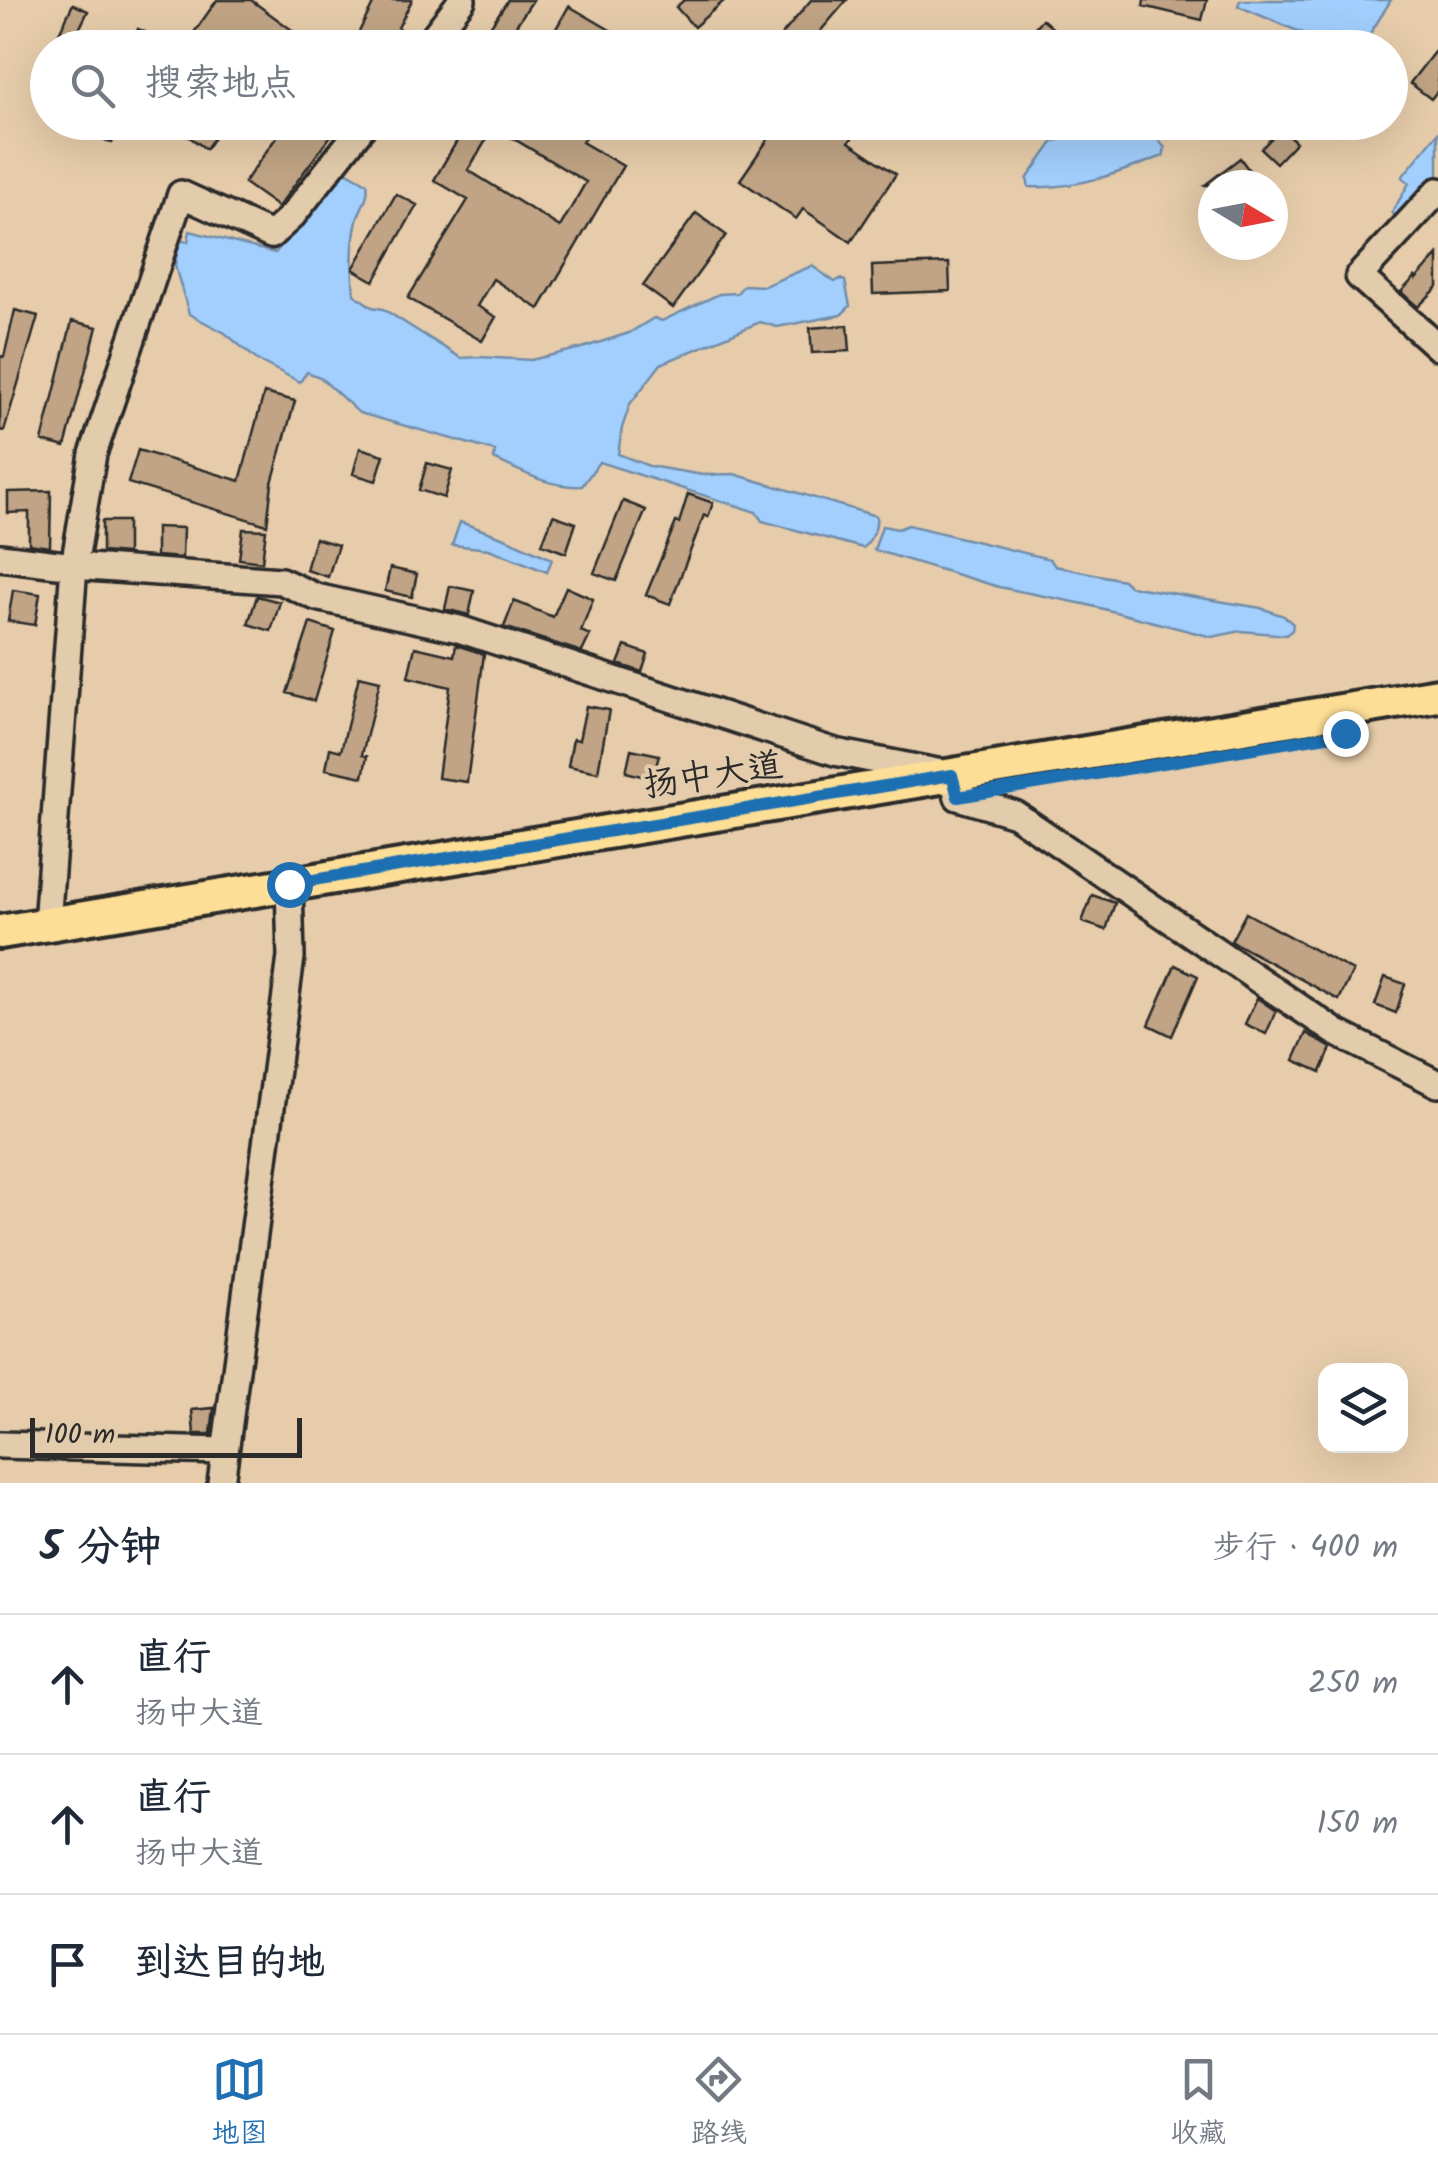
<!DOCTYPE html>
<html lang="zh">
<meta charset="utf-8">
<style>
:root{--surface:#fff;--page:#f6f6f7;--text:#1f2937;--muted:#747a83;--line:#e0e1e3;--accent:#1f6fb2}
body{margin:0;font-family:Kalam,"LXGW WenKai TC",sans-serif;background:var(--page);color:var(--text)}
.controls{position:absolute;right:30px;bottom:30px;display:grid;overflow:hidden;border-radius:20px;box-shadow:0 10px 40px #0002}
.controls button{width:90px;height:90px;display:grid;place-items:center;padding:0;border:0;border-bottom:2px solid var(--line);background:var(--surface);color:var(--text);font:50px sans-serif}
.compass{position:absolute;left:1198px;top:170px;width:90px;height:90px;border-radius:50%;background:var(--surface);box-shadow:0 10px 40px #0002;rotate:100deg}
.scale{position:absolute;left:30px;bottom:25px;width:272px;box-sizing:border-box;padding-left:10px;border:5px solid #2b2b2b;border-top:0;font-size:28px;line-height:35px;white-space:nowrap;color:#2b2b2b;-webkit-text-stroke:8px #e3ccac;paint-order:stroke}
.stop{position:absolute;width:30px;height:30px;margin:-22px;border:8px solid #1f6fb2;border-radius:50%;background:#fff}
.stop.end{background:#1f6fb2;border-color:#fff;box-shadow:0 2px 10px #0008}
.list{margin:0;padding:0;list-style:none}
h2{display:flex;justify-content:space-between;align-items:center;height:130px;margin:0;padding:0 40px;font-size:42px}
h2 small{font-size:32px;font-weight:400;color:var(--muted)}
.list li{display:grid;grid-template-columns:65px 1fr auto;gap:30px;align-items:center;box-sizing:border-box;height:140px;padding:0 40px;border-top:2px solid var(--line)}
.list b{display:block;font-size:38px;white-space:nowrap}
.list p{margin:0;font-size:32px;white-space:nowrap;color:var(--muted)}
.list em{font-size:32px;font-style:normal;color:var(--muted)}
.icon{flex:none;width:55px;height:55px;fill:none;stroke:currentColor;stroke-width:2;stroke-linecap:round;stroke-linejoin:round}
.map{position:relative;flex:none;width:1438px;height:1483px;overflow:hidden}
.search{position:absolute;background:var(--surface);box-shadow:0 10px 40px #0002;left:30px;right:30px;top:30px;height:110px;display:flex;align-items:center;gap:25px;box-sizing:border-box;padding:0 35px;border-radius:55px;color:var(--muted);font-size:38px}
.sheet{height:550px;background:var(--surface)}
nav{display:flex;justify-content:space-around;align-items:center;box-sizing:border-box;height:140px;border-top:2px solid var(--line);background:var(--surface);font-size:28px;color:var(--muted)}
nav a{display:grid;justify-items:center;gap:5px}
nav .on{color:var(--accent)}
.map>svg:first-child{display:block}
.water{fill:#a2cffd;stroke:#728da9;stroke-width:2.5}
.building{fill:#c0a485;stroke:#2b2b2b;stroke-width:2.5;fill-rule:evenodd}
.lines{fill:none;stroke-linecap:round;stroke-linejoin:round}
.minor-casing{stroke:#2b2b2b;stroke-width:32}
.major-casing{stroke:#2b2b2b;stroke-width:40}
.minor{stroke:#e3ccac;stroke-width:25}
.major{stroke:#fdde96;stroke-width:32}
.route{stroke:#1f6fb2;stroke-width:12}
.labels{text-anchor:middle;stroke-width:8;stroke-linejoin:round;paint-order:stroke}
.street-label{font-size:35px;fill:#2b2b2b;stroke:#e3ccac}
</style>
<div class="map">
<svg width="1438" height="1483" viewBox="0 0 1438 1483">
<rect width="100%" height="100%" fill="#e6ccaa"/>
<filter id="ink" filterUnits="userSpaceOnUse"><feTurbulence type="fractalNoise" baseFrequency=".01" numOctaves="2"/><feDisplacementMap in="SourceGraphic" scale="20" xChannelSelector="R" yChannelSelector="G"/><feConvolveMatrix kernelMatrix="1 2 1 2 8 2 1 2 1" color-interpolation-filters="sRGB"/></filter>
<g filter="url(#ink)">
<!-- water -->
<path class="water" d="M 1240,0 L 1391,0 L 1362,47 L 1336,47 L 1238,6 Z
M 1109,123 C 1139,122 1146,124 1165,148 L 1163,156 C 1122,172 1074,190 1029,187 L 1027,179 L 1054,141 L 1101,130 Z
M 1438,133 L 1438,175 L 1399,218 L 1392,213 L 1409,183 L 1402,177 Z
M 344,170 L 367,183 C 370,198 360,207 357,221 C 351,245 352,269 354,294 L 372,307 L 383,309 L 461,358 L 480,357 L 531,360 L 582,348 L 629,333 L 654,318 L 662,321 L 719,294 L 737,293 L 744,285 L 764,286 L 812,266 L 835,282 L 840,279 L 845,281 L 850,306 L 841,315 L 777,327 L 760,322 L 661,364 L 630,404 L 622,428 L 618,454 L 649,466 L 703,475 L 734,474 L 876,516 C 878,529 872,539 863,548 L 762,521 L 756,512 L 599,462 L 582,486 C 550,488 522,472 494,459 L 495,451 L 359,413 L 320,377 L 307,372 L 300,382 L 257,360 L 225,333 L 189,314 L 175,266 L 179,240 L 188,242 L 190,231 L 275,253 Z
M 460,522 L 505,538 L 552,559 L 547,572 L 489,549 L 452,545 Z
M 908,525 L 1050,559 L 1055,566 L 1123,580 L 1129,586 L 1261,608 L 1284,616 L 1293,624 L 1292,630 L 1286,635 L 1241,631 L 1212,637 L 1084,604 L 999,587 L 874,550 L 882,526 L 898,529 Z"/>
<!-- building -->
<path class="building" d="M 217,0 L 251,0 L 292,30 L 279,48 L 183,48 Z
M 375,0 L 412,0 L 398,28 L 410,37 L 403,48 L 351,48 Z
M 508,0 L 533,0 L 501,48 L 476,48 Z
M 684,0 L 725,0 L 694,27 L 676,7 Z
M 811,0 L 847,0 L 806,48 L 771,48 Z
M 1144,0 L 1207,0 L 1202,20 L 1143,6 Z
M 73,4 L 88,11 L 70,48 L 52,48 Z
M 569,6 L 641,48 L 545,48 Z
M 1042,19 L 1064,38 L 1055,48 L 1017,48 Z
M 138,29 L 180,48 L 130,48 Z
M 1438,47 L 1438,90 L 1431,99 L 1410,83 Z
M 96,122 L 122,122 L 112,143 L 91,134 Z
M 169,122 L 225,122 L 206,149 Z
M 287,122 L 341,122 L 278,207 L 244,183 Z
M 468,122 L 595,122 L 582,142 L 623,166 L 539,309 L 493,279 L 477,306 L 496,317 L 482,341 L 408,298 L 468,200 L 434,180 ZM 494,127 L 586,182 L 560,227 L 468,170 Z
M 780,122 L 848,122 L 858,130 L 849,142 L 896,174 L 851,242 L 803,209 L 796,219 L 740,180 Z
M 958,122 L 992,122 L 977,139 Z
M 1281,128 L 1296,142 L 1276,163 L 1261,149 Z
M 1240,158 L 1260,185 L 1205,185 Z
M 396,194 L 417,205 L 374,281 L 353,269 Z
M 696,213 L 726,235 L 673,308 L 643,286 Z
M 1438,255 L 1438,287 L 1418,307 L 1401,292 L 1415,277 L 1416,279 Z
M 949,263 L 950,291 L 873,294 L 872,266 Z
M 15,310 L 38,316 L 4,431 L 0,430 L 0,356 L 4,357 Z
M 72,321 L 97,327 L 65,447 L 42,441 Z
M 848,325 L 850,351 L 812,353 L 810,328 Z
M 264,393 L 295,401 L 272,483 L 267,525 L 128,483 L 138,450 L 240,481 Z
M 360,448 L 384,455 L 376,481 L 353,474 Z
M 427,463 L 452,470 L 444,498 L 419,490 Z
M 51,491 L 50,547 L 29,544 L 29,512 L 8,513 L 8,492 Z
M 688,494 L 713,503 L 708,517 L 704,515 L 670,604 L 646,595 L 676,522 L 679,523 Z
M 623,501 L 646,510 L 616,581 L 594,573 Z
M 553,515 L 576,523 L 566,553 L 542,544 Z
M 102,521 L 127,521 L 127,554 L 102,552 Z
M 156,527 L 183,528 L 182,558 L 156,556 Z
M 243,529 L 266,530 L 262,562 L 239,559 Z
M 315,538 L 338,545 L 328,577 L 306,570 Z
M 390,568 L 417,574 L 412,597 L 385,591 Z
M 450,586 L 474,591 L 469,615 L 445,609 Z
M 566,587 L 593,599 L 581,631 L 590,635 L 582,652 L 504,627 L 514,601 L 553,617 Z
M 13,590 L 40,594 L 35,625 L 8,621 Z
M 257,596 L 280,602 L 271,631 L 248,624 Z
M 310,623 L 335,631 L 314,701 L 287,693 Z
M 456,645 L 484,654 L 467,782 L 438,778 L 450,687 L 408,677 L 415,647 L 454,656 Z
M 625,646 L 648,654 L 642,672 L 618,664 Z
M 359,676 L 380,681 L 362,755 L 367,756 L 363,777 L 326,769 L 330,748 L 341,751 Z
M 586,706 L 609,710 L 598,772 L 568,766 L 573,739 L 579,740 Z
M 631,749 L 659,755 L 653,779 L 626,772 Z
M 1092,895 L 1115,903 L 1106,930 L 1082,922 Z
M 1246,913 L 1353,971 L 1339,1000 L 1231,941 Z
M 1175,965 L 1198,976 L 1172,1036 L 1149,1025 Z
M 1385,977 L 1405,984 L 1396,1013 L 1375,1005 Z
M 1257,998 L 1276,1011 L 1266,1034 L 1245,1024 Z
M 1306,1033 L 1331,1048 L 1321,1072 L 1294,1060 Z
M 214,1408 L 211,1434 L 194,1434 L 192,1410 Z"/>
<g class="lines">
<defs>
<path id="minor" d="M 425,48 L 462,0
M 1438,191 L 1359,276 L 1438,347
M 0,557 L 74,566 L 281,581 L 316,597 L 459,629 L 835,752 L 952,775 L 958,797 L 1015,814 L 1337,1033 L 1438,1084
M 47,924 L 74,566 L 93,454 L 181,194 L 271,235 L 292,216 L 366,122
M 0,1445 L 224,1451
M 221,1483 L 291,957 L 289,884"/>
<path id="major" d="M 0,932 L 1438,695"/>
</defs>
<!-- minor casing -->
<use href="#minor" class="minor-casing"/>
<!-- major casing -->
<use href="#major" class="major-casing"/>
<!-- minor -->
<use href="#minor" class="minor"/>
<!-- major -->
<use href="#major" class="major"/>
</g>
</g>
<g class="lines" filter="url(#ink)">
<!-- route -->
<path class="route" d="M 289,884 L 952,775 L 958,797 L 1345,733"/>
</g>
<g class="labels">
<!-- street labels -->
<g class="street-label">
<text transform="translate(713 774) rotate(-9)" y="12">扬中大道</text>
</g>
</g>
</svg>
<div class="controls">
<button><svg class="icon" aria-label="layers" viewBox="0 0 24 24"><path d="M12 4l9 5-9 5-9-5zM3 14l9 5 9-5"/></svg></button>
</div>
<svg class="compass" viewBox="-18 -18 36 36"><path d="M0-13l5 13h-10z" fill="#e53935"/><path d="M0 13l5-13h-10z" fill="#747a83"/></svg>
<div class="scale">100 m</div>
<div class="stop" style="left:289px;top:884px"></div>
<div class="stop end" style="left:1345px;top:733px"></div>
<div class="search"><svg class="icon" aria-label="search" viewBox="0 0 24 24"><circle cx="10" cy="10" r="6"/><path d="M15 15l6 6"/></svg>搜索地点</div>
</div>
<section class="sheet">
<h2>5 分钟<small>步行 · 400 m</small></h2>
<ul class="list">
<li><svg class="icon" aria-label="ahead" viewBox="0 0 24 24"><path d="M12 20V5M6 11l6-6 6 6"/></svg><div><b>直行</b><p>扬中大道</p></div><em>250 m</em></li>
<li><svg class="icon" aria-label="ahead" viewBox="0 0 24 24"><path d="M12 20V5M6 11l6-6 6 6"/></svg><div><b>直行</b><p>扬中大道</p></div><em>150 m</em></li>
<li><svg class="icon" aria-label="arrive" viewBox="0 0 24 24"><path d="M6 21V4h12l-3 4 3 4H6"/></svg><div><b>到达目的地</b></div></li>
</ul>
</section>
<nav>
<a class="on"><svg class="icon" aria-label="map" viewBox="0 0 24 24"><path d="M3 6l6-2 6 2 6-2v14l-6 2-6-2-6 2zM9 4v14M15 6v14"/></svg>地图</a>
<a><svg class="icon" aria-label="directions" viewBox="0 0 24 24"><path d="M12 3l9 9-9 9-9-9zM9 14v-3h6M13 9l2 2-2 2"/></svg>路线</a>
<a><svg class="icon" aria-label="saved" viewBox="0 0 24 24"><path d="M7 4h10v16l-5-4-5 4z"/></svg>收藏</a>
</nav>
